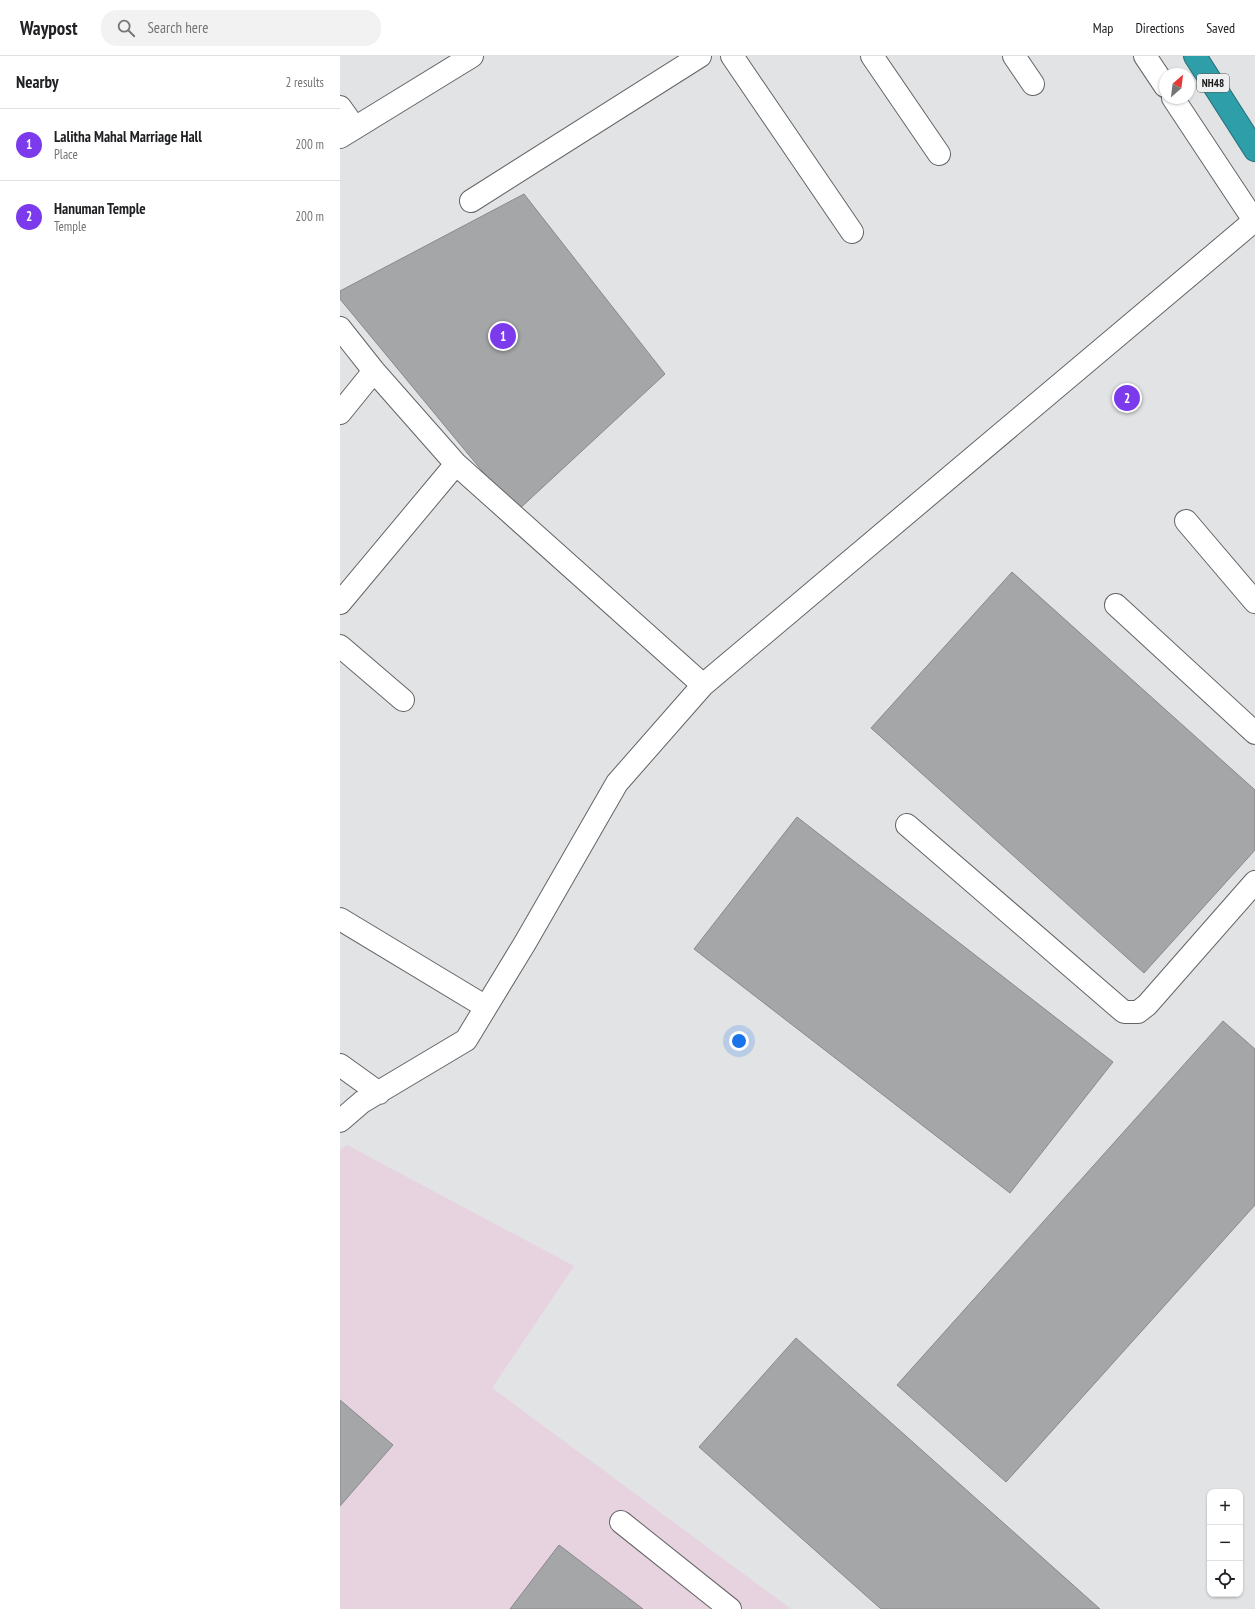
<!DOCTYPE html>
<meta charset="utf-8">
<style>
:root{--surface:#fff;--page:#f2f2f2;--text:#202124;--muted:#757577;--line:#e0e0e0;--accent:#7c3aed}
body{margin:0;font-family:"PT Sans Narrow",sans-serif;background:var(--page);color:var(--text)}
.controls{position:absolute;right:12px;bottom:12px;display:grid;overflow:hidden;border-radius:8px;box-shadow:0 1px 3px #0004}
.controls button{width:36px;height:36px;display:grid;place-items:center;padding:0;border:0;border-bottom:1px solid var(--line);background:var(--surface);color:var(--text);font:20px sans-serif}
.compass{position:absolute;left:819px;top:12px;width:36px;height:36px;border-radius:50%;background:var(--surface);box-shadow:0 1px 3px #0004;rotate:28deg}
.you{position:absolute;left:399px;top:985px;width:14px;height:14px;margin:-10px;border:3px solid #fff;border-radius:50%;background:#1a73e8;box-shadow:0 0 0 6px #1a73e833}
.badge{display:grid;place-items:center;width:26px;height:26px;border-radius:50%;background:var(--accent);color:#fff;font-size:13px;font-weight:700}
.pin{position:absolute;translate:-50% -50%;border:2px solid #fff;box-shadow:0 1px 4px #0006}
.list{margin:0;padding:0;list-style:none}
h2{display:flex;justify-content:space-between;align-items:center;height:52px;margin:0;padding:0 16px;font-size:17px}
h2 small{font-size:13px;font-weight:400;color:var(--muted)}
.list li{display:grid;grid-template-columns:26px 1fr auto;gap:12px;align-items:center;box-sizing:border-box;height:72px;padding:0 16px;border-top:1px solid var(--line)}
.list b{display:block;font-size:15px;white-space:nowrap}
.list p{margin:0;font-size:13px;white-space:nowrap;color:var(--muted)}
.list em{font-size:13px;font-style:normal;color:var(--muted)}
.icon{flex:none;width:22px;height:22px;fill:none;stroke:currentColor;stroke-width:2;stroke-linecap:round;stroke-linejoin:round}
.map{position:relative;flex:none;width:915px;height:1553px;overflow:hidden}
header{display:flex;align-items:center;gap:24px;box-sizing:border-box;height:56px;padding:0 20px;background:var(--surface);border-bottom:1px solid var(--line)}
header strong{font-size:19px}
nav{display:flex;gap:22px;margin-inline-start:auto;font-size:14px}
.search{width:280px;height:36px;background:var(--page);display:flex;align-items:center;gap:10px;box-sizing:border-box;padding:0 14px;border-radius:16px;color:var(--muted);font-size:15px}
main{display:flex}
aside{flex:1;background:var(--surface)}
.map>svg:first-child{display:block}
.industrial{fill:#e7d2e0}
.building{fill:#a5a6a8;stroke:#88898b}
.lines{fill:none;stroke-linecap:round;stroke-linejoin:round}
.minor-casing{stroke:#636466;stroke-width:24}
.highway-casing{stroke:#266e75;stroke-width:24}
.minor{stroke:#fff;stroke-width:22}
.highway{stroke:#2e9ea8;stroke-width:22}
.labels{text-anchor:middle;stroke-width:3.5;stroke-linejoin:round;paint-order:stroke}
.shield{fill:#eff0f2;stroke:#575759;stroke-width:1}
.shield-label{font-size:11px;font-weight:bold;fill:#161617}
</style>
<header>
<strong>Waypost</strong>
<div class="search"><svg class="icon" aria-label="search" viewBox="0 0 24 24"><circle cx="10" cy="10" r="6"/><path d="M15 15l6 6"/></svg>Search here</div>
<nav><a>Map</a><a>Directions</a><a>Saved</a></nav>
</header>
<main>
<aside>
<h2>Nearby<small>2 results</small></h2>
<ul class="list">
<li><span class="badge">1</span><div><b>Lalitha Mahal Marriage Hall</b><p>Place</p></div><em>200 m</em></li>
<li><span class="badge">2</span><div><b>Hanuman Temple</b><p>Temple</p></div><em>200 m</em></li>
</ul>
</aside>
<div class="map">
<svg width="915" height="1553" viewBox="0 0 915 1553">
<rect width="100%" height="100%" fill="#e2e3e5"/>
<!-- industrial -->
<path class="industrial" d="M 7,1089 L 234,1210 L 152,1332 L 451,1553 L 0,1553 L 0,1094 Z"/>
<!-- building -->
<path class="building" d="M 184,138 L 325,318 L 176,456 L 0,243 L 0,235 Z
M 672,516 L 915,734 L 915,794 L 804,917 L 531,672 Z
M 457,761 L 773,1006 L 670,1137 L 354,893 Z
M 883,965 L 915,993 L 915,1149 L 666,1426 L 557,1329 Z
M 456,1282 L 760,1553 L 541,1553 L 359,1391 Z
M 0,1344 L 53,1389 L 0,1450 Z
M 219,1489 L 303,1553 L 170,1553 Z"/>
<g class="lines">
<defs>
<path id="minor" d="M 392,0 L 512,176
M 532,0 L 599,98
M 674,0 L 693,28
M 805,0 L 825,30
M 833,42 L 915,166
M 0,51 L 15,72
M 0,81 L 132,0
M 131,145 L 360,0
M 0,272 L 34,315 L 116,408 L 363,629
M 0,357 L 34,315
M 846,465 L 915,546
M 0,547 L 116,408
M 776,549 L 915,677
M 0,590 L 63,644
M 567,769 L 784,956 L 798,956 L 807,949 L 915,826
M 0,863 L 146,951
M 0,1009 L 39,1037
M 0,1065 L 22,1046 L 126,984 L 185,887 L 277,727 L 363,629 L 914,165
M 281,1466 L 390,1553"/>
<path id="highway" d="M 855,0 L 915,94"/>
</defs>
<!-- minor casing -->
<use href="#minor" class="minor-casing"/>
<!-- highway casing -->
<use href="#highway" class="highway-casing"/>
<!-- minor -->
<use href="#minor" class="minor"/>
<!-- highway -->
<use href="#highway" class="highway"/>
</g>
<g class="labels">
<!-- shield labels -->
<rect class="shield" x="857" y="18" width="32" height="18" rx="3"/>
<g class="shield-label">
<text x="873" y="31">NH48</text>
</g>
</g>
</svg>
<div class="controls">
<button>+</button>
<button>−</button>
<button><svg class="icon" aria-label="locate" viewBox="0 0 24 24"><circle cx="12" cy="12" r="6"/><path d="M12 2v4M12 18v4M2 12h4M18 12h4"/></svg></button>
</div>
<svg class="compass" viewBox="-18 -18 36 36"><path d="M0-13l5 13h-10z" fill="#e53935"/><path d="M0 13l5-13h-10z" fill="#757577"/></svg>
<div class="you"></div>
<div class="pin badge" style="left:163px;top:280px">1</div>
<div class="pin badge" style="left:787px;top:342px">2</div>
</div>
</main>
